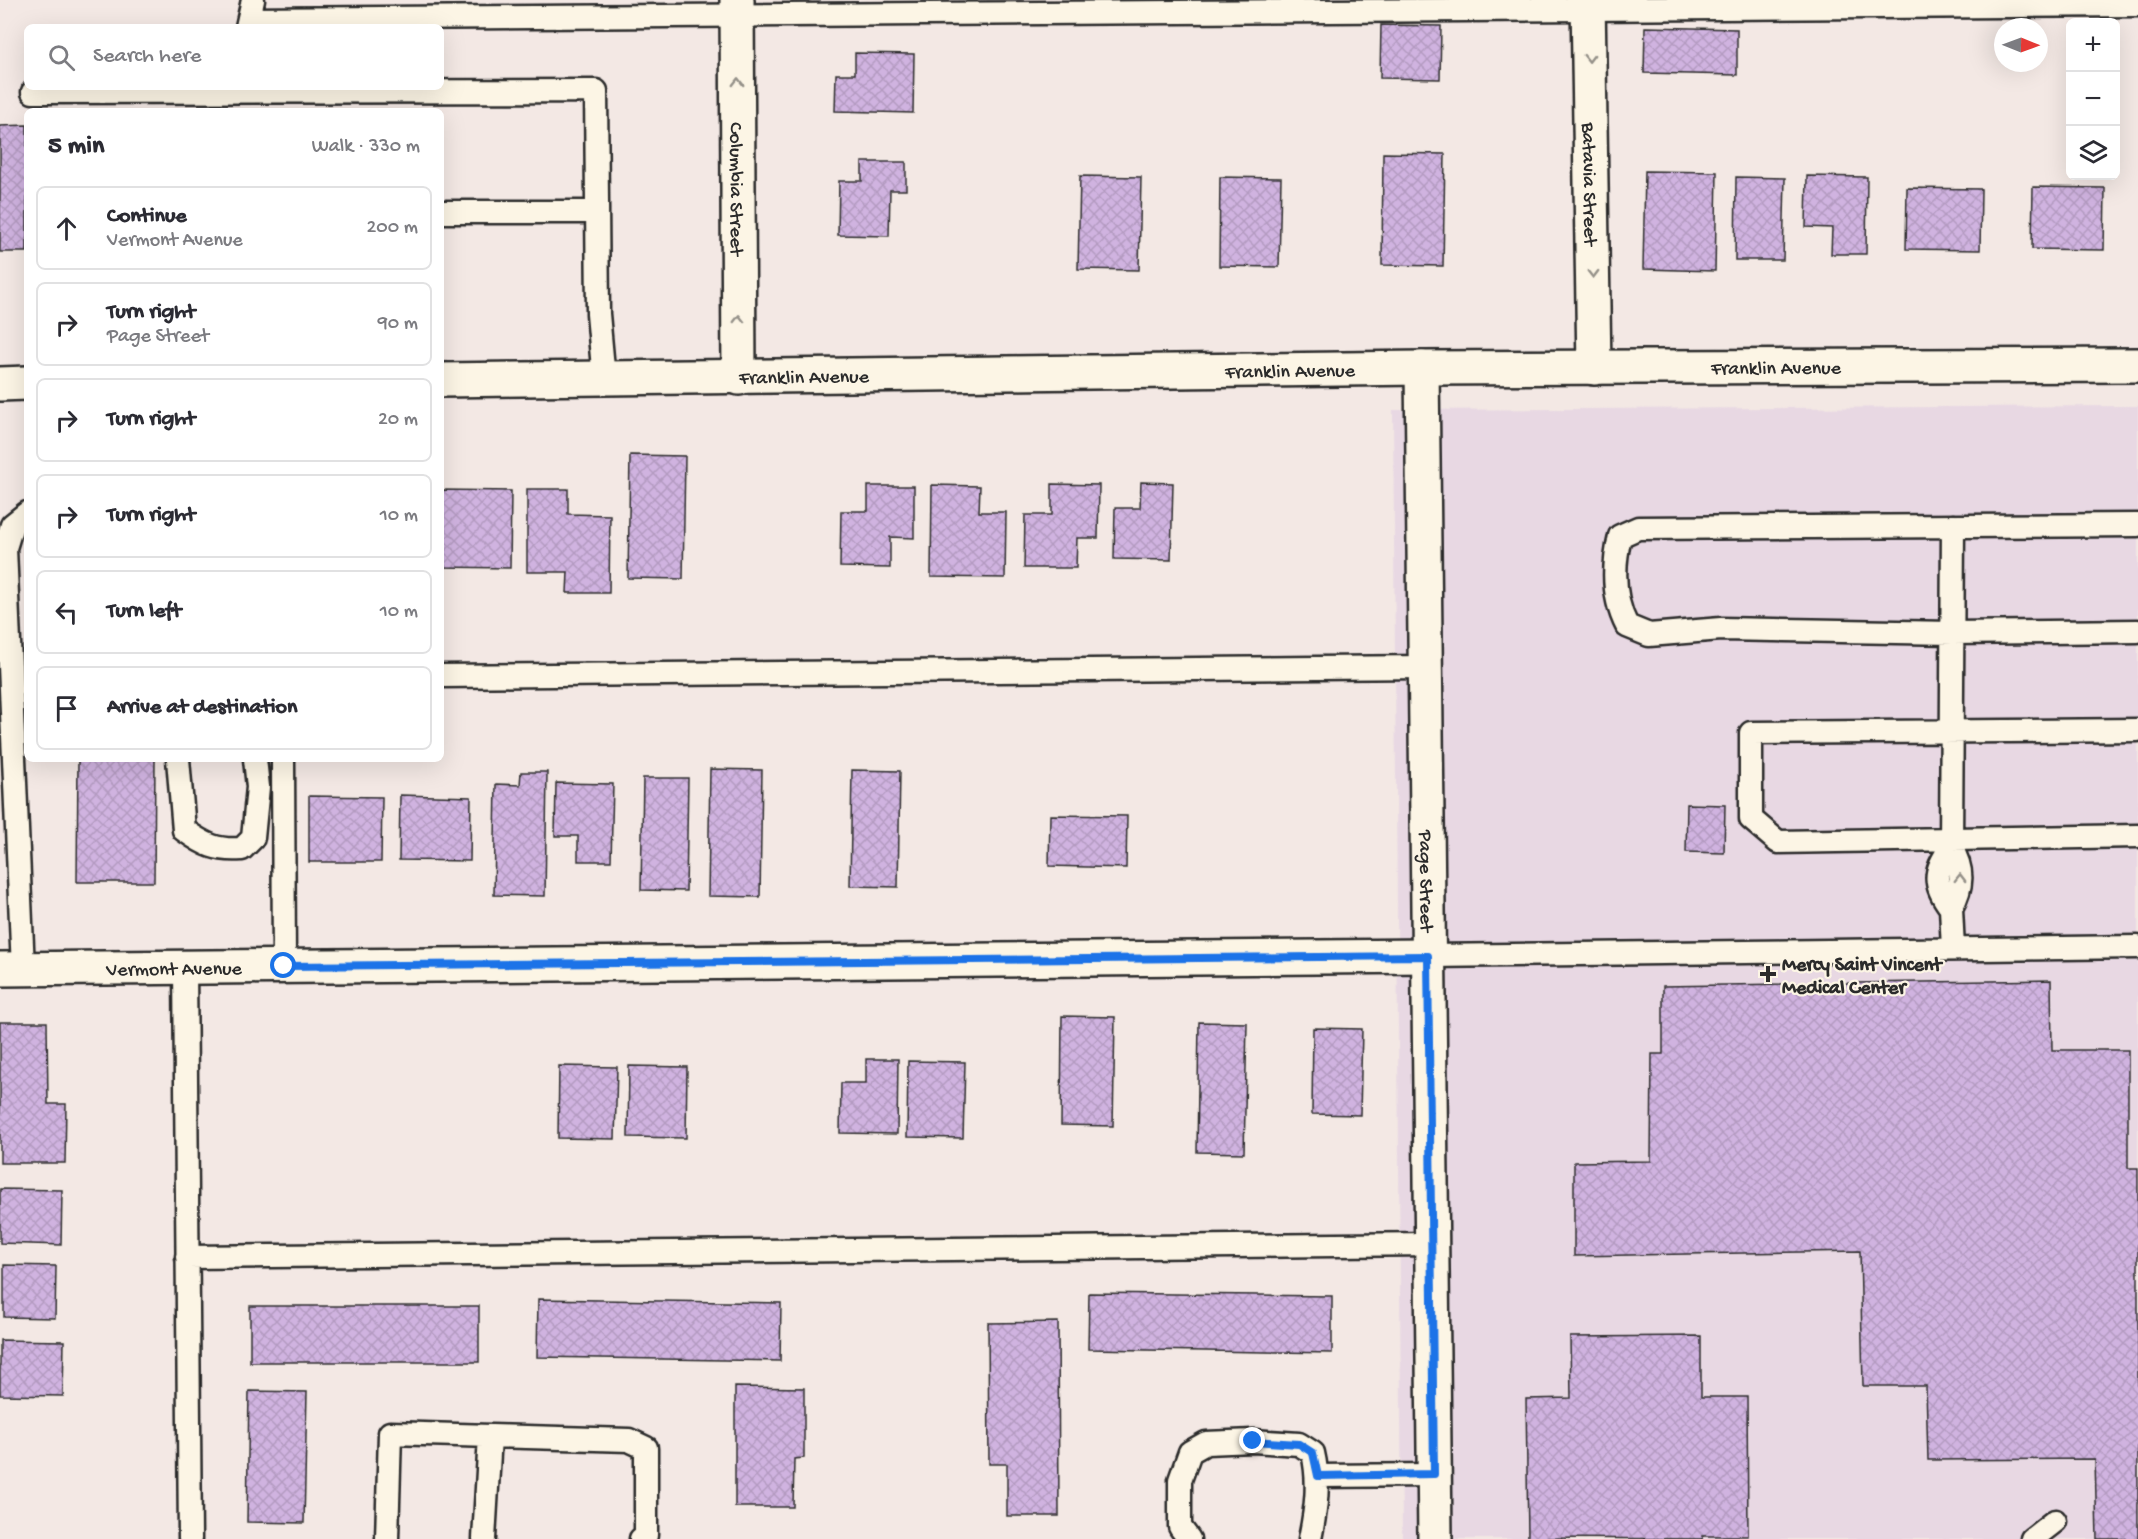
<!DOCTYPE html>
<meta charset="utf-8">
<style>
:root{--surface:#fff;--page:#f7f7f7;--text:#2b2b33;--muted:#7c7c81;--line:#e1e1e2}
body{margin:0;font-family:"Gochi Hand",sans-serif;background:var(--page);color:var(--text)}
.controls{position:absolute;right:18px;top:18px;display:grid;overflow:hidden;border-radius:9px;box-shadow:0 6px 24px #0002}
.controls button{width:54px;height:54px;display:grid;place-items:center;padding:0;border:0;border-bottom:2px solid var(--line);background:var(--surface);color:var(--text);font:30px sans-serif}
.compass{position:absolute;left:1994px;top:18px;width:54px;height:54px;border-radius:50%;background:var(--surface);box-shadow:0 6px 24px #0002;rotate:91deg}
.stop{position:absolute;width:18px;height:18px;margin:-14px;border:4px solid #1a73e8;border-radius:50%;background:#fff}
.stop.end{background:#1a73e8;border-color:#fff;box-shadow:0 2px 6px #0008}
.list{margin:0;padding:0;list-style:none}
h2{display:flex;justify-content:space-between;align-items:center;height:78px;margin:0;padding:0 24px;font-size:26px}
h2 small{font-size:20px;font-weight:400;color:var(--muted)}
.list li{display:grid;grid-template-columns:39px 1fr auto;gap:18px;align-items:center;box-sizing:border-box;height:84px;margin:0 12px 12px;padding:0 12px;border:2px solid var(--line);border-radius:9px}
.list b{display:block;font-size:22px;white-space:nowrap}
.list p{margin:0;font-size:20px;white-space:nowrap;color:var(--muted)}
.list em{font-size:20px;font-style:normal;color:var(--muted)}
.icon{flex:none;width:33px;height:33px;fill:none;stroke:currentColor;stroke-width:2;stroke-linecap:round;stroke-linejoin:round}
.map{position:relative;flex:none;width:2138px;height:1539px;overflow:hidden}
.search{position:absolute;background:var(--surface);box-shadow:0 6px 24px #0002;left:24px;top:24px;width:420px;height:66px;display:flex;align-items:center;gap:15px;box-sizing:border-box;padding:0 21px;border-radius:9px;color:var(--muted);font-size:22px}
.panel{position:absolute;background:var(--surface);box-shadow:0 6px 24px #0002;left:24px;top:108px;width:420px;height:654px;border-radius:9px}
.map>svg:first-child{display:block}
.built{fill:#e8d8e3}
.building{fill:url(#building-cross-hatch);stroke:#2b2b2b;stroke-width:1.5}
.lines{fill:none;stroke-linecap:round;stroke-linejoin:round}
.lane-casing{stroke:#2b2b2b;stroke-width:27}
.street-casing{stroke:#2b2b2b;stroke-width:38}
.secondary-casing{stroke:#2b2b2b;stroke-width:38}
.lane{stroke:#fcf5e5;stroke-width:22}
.street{stroke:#fcf5e5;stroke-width:33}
.secondary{stroke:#fcf5e5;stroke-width:33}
.oneway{stroke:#949088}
.route{stroke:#1a73e8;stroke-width:8}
.poi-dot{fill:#2b2b2b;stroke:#fcf5e5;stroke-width:2}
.labels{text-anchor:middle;stroke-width:4.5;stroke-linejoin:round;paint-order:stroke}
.street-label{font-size:20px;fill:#2b2b2b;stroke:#fcf5e5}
.poi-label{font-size:20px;font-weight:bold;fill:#2b2b2b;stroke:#fcf5e5;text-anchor:start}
</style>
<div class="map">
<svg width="2138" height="1539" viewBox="0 0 2138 1539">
<defs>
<pattern id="building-cross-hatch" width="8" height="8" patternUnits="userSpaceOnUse" patternTransform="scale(1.5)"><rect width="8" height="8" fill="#d0b3e0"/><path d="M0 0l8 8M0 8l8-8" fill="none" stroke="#b39ac0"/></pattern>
</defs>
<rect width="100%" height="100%" fill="#f3e8e4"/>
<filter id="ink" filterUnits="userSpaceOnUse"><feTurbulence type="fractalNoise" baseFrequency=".0167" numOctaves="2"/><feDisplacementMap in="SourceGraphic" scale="12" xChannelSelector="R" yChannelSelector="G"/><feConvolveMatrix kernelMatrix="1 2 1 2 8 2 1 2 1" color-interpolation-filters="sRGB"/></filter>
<g filter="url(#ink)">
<!-- built -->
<path class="built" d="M 2138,406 L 2138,1539 L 1402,1539 L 1393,410 Z"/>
<!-- building -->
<path class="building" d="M 1381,25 L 1441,26 L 1440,79 L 1380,78 Z
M 1645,27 L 1737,29 L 1737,75 L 1644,73 Z
M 855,53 L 914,54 L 913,113 L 835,111 L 836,74 L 855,74 Z
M 27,125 L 27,252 L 0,252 L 0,126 Z
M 1383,153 L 1445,154 L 1443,266 L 1382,265 Z
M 862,162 L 906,162 L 906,190 L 890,190 L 889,236 L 838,235 L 839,181 L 862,181 Z
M 1645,171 L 1717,172 L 1715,271 L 1643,269 Z
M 1080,176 L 1141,177 L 1139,270 L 1078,269 Z
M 1807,176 L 1867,177 L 1866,254 L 1831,254 L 1832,228 L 1806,227 Z
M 1220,177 L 1281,178 L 1279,267 L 1219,266 Z
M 1736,177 L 1785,178 L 1783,260 L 1735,260 Z
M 2033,187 L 2105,188 L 2104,250 L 2032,249 Z
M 1907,188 L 1981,189 L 1980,250 L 1906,249 Z
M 630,455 L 685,456 L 683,579 L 628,578 Z
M 1141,482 L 1173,483 L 1171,560 L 1114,559 L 1115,508 L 1140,508 Z
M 1052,484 L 1099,485 L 1098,538 L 1077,538 L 1076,568 L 1024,568 L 1025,515 L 1052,515 Z
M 932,485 L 980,486 L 979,512 L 1006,512 L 1005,578 L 931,577 Z
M 868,486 L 914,486 L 914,538 L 890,537 L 890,568 L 840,567 L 841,511 L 868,511 Z
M 527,489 L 568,489 L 568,514 L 610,515 L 609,593 L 567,593 L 568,572 L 527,572 Z
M 441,490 L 511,491 L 510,568 L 441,567 Z
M 78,759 L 155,759 L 154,882 L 77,882 Z
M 710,769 L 762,770 L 760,897 L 708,896 Z
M 852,770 L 900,771 L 898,887 L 850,886 Z
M 521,772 L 547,772 L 545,896 L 494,895 L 496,784 L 520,785 Z
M 643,778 L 688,778 L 686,891 L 641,890 Z
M 556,783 L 613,784 L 611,861 L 578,861 L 578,836 L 555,836 Z
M 400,795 L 471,797 L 470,861 L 399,860 Z
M 309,796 L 382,797 L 381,862 L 309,862 Z
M 1687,804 L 1725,805 L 1724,853 L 1686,852 Z
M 1050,815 L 1127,816 L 1126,868 L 1049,866 Z
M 2051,980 L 2052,1050 L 2128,1050 L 2128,1168 L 2138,1168 L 2138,1539 L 2097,1539 L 2095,1459 L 1928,1460 L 1926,1386 L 1863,1386 L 1860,1251 L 1574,1256 L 1574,1162 L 1651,1161 L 1652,1054 L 1663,1054 L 1663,986 Z
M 1062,1016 L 1115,1017 L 1113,1126 L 1061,1125 Z
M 0,1022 L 47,1022 L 48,1104 L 66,1104 L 65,1163 L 0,1163 Z
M 1199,1022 L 1247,1023 L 1244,1153 L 1197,1152 Z
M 1313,1028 L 1362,1029 L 1360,1115 L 1312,1114 Z
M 866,1059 L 898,1059 L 897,1134 L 840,1133 L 841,1083 L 866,1083 Z
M 908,1061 L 965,1062 L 963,1138 L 907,1137 Z
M 559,1066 L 617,1067 L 615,1139 L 558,1138 Z
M 629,1066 L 687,1067 L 686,1138 L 628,1137 Z
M 0,1189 L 62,1190 L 61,1245 L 0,1243 Z
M 4,1265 L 56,1266 L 55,1318 L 4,1317 Z
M 1089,1293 L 1332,1296 L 1332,1353 L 1088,1349 Z
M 538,1299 L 781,1303 L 780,1361 L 537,1357 Z
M 250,1306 L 479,1306 L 479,1362 L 250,1362 Z
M 1058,1322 L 1059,1516 L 1007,1516 L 1007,1464 L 989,1464 L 988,1323 Z
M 1701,1336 L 1701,1397 L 1747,1397 L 1748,1536 L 1703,1536 L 1703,1539 L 1528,1538 L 1526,1399 L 1571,1398 L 1570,1337 Z
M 0,1340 L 64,1341 L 63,1396 L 0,1395 Z
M 735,1387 L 804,1388 L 804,1458 L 794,1459 L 793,1507 L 735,1507 Z
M 249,1391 L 307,1392 L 304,1523 L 247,1522 Z"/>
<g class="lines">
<defs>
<path id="lane" d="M 249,19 L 2138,5
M 247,27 L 253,0
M 33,92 L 596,91 L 598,314 L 604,379
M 441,212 L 597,212
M 2138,525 L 1638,528 L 1620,536 C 1613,566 1613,599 1627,626 L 1649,635 L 1721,629 L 1953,633 L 2138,631
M 441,676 L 1426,667
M 2138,730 L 1751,733 L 1751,819 L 1778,842 L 2138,836
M 178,759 L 184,830 C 205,845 217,851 242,849 L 253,838 L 258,787 L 255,759
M 283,759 L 284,966
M 1951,848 C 1933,871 1933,885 1951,908 C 1963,887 1964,869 1951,848 L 1953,526
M 1951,908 L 1953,949
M 1428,956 L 2138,947
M 185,967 L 190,1539
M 23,969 L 5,548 L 12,525 L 27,513
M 187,1257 L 1432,1244
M 1318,1476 L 1434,1475
M 387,1539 L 390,1433 L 629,1440 L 646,1448 L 646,1535 L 641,1539
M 484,1539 L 490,1436
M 1189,1539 L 1180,1527 L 1180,1480 L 1190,1452 L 1206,1443 L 1253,1441 L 1299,1444 L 1313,1453 C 1320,1483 1316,1509 1310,1539
M 2032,1539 L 2055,1521"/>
<g id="street">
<path id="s1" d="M 737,0 L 739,378"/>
<path id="s2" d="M 1588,0 L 1594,368"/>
<path id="s3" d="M 1422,368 L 1435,1539"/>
<path id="s4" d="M 0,969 L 1428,956"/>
</g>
<g id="secondary">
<path id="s5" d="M 441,380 L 1422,368 L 2138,365"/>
<path d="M 0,384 L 27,383"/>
</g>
</defs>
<!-- lane casing -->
<use href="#lane" class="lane-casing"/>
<!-- street casing -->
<use href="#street" class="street-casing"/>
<!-- secondary casing -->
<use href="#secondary" class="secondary-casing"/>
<!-- lane -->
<use href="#lane" class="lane"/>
<!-- street -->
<use href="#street" class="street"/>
<!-- secondary -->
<use href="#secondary" class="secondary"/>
</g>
<!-- one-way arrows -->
<defs><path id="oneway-chevron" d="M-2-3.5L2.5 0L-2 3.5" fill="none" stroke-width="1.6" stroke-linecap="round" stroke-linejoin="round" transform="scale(1.5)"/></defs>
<g class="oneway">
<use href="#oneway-chevron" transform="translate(1589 58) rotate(89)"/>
<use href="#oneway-chevron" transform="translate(738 82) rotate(-90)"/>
<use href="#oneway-chevron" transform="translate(1593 274) rotate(89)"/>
<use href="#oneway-chevron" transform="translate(739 319) rotate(-90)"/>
<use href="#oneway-chevron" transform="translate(1960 878) rotate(-89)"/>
</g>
</g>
<g class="lines" filter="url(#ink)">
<!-- route -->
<path class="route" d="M 284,966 L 1428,956 L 1434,1474 L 1318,1476 L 1313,1453 L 1299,1444 L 1253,1441"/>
</g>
<!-- markers -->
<path class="poi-dot" d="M1765 965h6v6h6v6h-6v6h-6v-6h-6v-6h6z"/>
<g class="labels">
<!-- street labels -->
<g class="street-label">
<text dy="7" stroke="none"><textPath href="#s2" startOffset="184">Batavia Street</textPath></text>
<text dy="7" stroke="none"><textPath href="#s1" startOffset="189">Columbia Street</textPath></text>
<text dy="7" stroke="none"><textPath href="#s5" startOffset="1335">Franklin Avenue</textPath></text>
<text dy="7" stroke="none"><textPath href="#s5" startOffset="849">Franklin Avenue</textPath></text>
<text dy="7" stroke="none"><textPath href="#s5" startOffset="363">Franklin Avenue</textPath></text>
<text dy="7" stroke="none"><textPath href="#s3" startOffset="513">Page Street</textPath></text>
<text dy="7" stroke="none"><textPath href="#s4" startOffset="174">Vermont Avenue</textPath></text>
</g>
<!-- poi labels -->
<g class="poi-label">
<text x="1782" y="970">Mercy Saint Vincent<tspan x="1782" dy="23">Medical Center</tspan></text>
</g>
</g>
</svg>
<div class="controls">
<button>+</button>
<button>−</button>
<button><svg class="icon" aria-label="layers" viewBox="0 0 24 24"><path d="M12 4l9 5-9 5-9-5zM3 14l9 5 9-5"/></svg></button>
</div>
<svg class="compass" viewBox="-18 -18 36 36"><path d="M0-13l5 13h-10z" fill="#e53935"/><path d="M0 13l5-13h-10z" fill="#7c7c81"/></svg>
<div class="stop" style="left:284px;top:966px"></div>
<div class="stop end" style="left:1253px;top:1441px"></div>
<div class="search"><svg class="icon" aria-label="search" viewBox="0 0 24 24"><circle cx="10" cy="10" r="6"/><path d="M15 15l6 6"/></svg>Search here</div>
<section class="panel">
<h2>5 min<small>Walk · 330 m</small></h2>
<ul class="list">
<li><svg class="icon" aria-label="ahead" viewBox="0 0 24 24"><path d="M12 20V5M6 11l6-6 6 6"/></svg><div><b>Continue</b><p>Vermont Avenue</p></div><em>200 m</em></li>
<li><svg class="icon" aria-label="right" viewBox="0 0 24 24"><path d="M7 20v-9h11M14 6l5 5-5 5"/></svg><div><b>Turn right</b><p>Page Street</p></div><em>90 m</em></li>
<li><svg class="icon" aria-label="right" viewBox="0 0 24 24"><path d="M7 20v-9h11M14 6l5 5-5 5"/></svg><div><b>Turn right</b></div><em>20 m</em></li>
<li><svg class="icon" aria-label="right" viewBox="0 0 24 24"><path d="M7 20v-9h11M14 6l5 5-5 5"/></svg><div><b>Turn right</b></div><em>10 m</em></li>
<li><svg class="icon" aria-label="left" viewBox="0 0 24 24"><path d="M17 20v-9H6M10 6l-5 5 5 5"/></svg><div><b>Turn left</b></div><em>10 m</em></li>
<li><svg class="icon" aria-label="arrive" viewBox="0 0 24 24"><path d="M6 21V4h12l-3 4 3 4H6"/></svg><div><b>Arrive at destination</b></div></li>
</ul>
</section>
</div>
